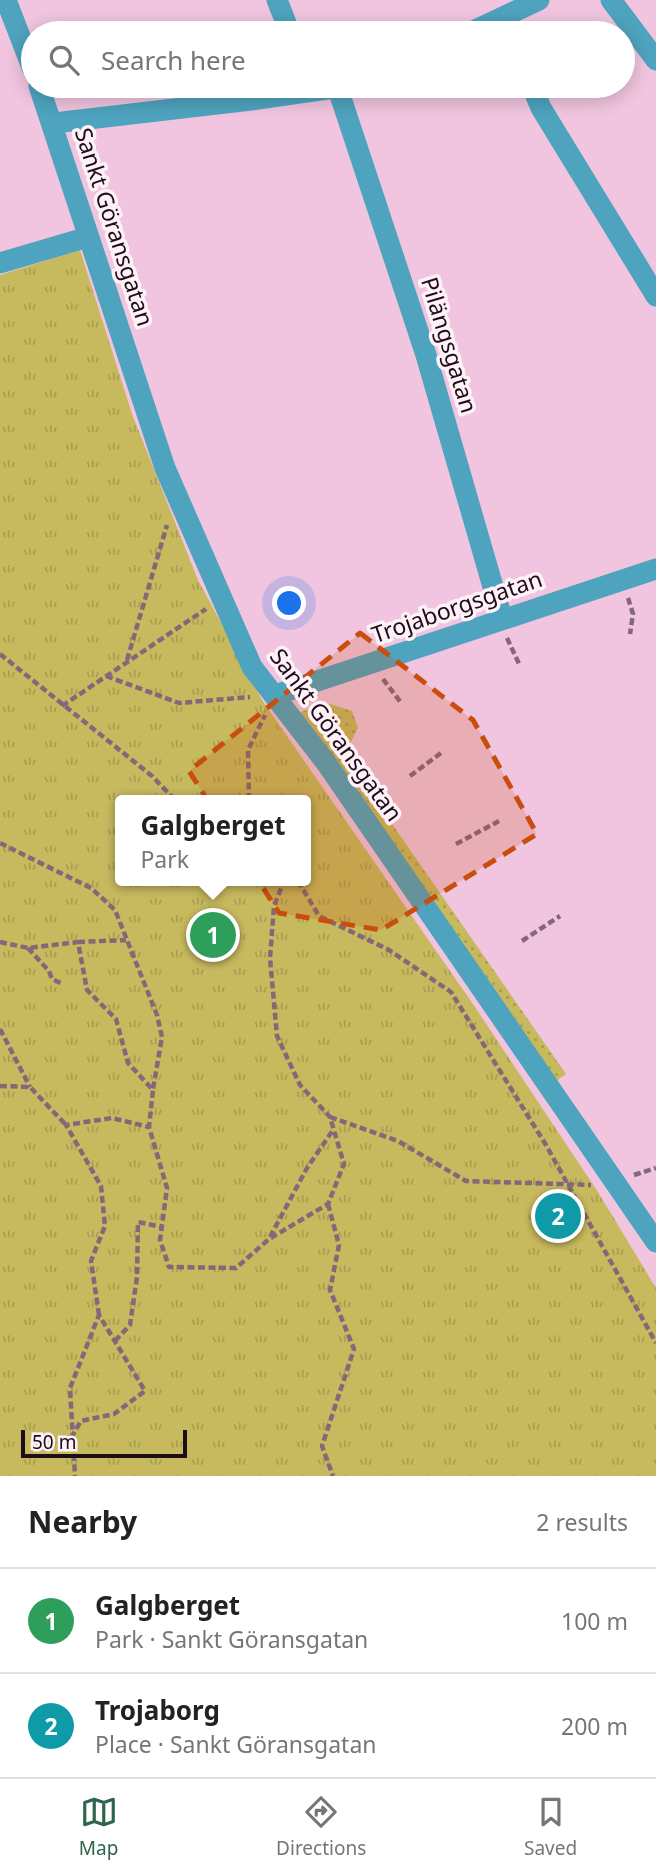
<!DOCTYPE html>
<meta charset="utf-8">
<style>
:root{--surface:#fff;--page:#f6f6f6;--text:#222;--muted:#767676;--line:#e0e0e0;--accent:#2e654c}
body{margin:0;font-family:"Noto Sans",sans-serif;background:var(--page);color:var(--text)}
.scale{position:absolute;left:21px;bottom:18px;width:166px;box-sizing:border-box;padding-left:7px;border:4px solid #1c0d17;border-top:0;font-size:19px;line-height:24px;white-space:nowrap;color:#1c0d17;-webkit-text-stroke:5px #fef1f8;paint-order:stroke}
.you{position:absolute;left:290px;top:604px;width:24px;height:24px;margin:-18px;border:5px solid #fff;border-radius:50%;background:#1a73e8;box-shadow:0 0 0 10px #1a73e833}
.badge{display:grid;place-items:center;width:46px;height:46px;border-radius:50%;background:var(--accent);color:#fff;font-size:23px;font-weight:700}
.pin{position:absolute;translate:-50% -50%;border:4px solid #fff;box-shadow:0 2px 7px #0006}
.popup{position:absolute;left:115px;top:795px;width:196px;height:91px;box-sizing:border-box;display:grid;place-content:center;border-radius:7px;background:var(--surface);filter:drop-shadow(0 2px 5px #0005);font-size:23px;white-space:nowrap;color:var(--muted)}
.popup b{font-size:26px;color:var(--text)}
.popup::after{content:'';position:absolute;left:50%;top:100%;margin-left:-14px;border:14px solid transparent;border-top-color:var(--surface)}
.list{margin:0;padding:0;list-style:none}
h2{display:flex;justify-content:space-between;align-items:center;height:91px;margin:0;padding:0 28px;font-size:30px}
h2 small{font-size:23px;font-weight:400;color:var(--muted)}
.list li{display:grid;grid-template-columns:46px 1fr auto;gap:21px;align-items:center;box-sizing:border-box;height:105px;padding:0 28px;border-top:2px solid var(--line)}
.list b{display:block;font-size:26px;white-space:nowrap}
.list p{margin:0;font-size:23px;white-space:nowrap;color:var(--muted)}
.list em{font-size:23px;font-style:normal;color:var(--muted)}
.icon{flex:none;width:38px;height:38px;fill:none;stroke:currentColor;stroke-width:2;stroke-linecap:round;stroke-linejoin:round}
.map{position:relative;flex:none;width:656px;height:1476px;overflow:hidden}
.search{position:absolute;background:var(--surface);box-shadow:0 4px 18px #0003;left:21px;right:21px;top:21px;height:77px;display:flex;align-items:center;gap:18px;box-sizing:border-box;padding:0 24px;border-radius:38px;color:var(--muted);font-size:26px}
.sheet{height:301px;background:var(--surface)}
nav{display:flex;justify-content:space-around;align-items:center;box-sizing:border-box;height:98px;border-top:2px solid var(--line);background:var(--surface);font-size:19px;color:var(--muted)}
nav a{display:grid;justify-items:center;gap:4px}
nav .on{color:var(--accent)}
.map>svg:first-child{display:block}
.grass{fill:url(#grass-dots)}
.park{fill:url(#park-tufts);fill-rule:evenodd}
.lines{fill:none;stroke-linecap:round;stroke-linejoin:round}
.path{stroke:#846779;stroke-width:4.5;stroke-dasharray:7 3.5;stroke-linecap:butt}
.minor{stroke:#4ea3be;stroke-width:21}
.marked{fill:#c94e0e;fill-opacity:0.2;stroke:#c94e0e;stroke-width:5;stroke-dasharray:14 9;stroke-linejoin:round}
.labels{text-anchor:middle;stroke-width:7;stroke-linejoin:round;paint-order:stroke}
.street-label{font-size:23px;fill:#1c0d17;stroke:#fef1f8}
</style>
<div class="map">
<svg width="656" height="1476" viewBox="0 0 656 1476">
<defs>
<pattern id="grass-dots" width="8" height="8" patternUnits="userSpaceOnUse" patternTransform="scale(1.75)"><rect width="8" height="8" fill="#c6b95e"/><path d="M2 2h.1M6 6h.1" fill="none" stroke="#aa9e51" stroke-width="1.8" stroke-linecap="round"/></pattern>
<pattern id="park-tufts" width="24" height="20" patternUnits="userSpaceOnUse" patternTransform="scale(1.75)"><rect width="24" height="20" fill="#c6b95e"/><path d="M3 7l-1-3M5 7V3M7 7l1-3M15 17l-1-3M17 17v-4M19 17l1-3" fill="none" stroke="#aa9e51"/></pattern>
</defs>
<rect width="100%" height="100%" fill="#f1c5df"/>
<!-- grass -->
<path class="grass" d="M 327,703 L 352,711 L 358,728 L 344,755 L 566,1074 L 555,1082 L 298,713 Z"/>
<!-- park -->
<path class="park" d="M 80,250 L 132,414 L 198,580 L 262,700 L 475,1007 L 598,1192 L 656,1288 L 656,1476 L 0,1476 L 0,275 ZM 120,800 L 306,800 L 306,881 L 120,881 Z"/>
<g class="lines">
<!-- path -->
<path class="path" d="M 628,598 L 633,614 L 630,634
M 507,638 L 520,666
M 0,654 L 152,776 L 175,800
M 127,660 L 167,525
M 106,676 L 179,703 L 250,697
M 383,679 L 402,704
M 62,706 L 206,609
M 410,776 L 441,753
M 249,800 L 248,750 L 265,715
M 0,843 L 91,888 L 115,910 L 157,1015 L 162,1037 L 153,1089
M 456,844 L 499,821
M 298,881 L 319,916 L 389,950 L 451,992 L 546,1145 L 656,1343
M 522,941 L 560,916
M 0,942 L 28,948 L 78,942 L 87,990 L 116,1019 L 128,1063 L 153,1090 L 149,1127 L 167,1188 L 160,1240 L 169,1267 L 236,1268 L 269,1239 L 328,1204 L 344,1164 L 330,1117 L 300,1085 L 277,1036 L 270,958 L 274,906 L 284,881
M 78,942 L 126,940
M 28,948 L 49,971 L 52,979 L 63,984
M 0,1029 L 30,1087
M 0,1086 L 30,1087 L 66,1125
M 330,1117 L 398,1141 L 466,1181 L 591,1185
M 634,1175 L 656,1168
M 328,1204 L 339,1245 L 330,1290 L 354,1349 L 322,1446 L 333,1476
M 270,1237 L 307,1168 L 333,1130
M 99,1315 L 91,1261 L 105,1226 L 101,1186 L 66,1125 L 112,1118 L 149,1127
M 115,1341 L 130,1325 L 137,1277 L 138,1222 L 162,1227
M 71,1438 L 81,1421 L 114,1414 L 145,1391 L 99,1315 L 70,1388 L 75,1476"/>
<!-- minor -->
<path class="minor" d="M 6,0 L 33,70
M 277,0 L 290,33
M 611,0 L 656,60
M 469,33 L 539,0
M 39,86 L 165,468 L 252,667 L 327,764 L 656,1242
M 532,86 L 541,108 L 656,296
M 338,89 L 426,355 L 502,618
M 54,123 L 251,100 L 348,86
M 0,263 L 88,237
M 275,695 L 656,569"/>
</g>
<!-- marked area -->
<path class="marked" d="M 360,633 L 473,720 L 537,834 L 381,930 L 279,913 L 189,771 Z"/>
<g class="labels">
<!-- street labels -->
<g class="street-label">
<text transform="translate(114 227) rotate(72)" y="8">Sankt Göransgatan</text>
<text transform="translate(449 345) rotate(73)" y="8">Pilängsgatan</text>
<text transform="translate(457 607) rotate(-19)" y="8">Trojaborgsgatan</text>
<text transform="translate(336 735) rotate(54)" y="8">Sankt Göransgatan</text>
</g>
</g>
</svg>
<div class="scale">50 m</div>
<div class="you"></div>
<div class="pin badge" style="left:213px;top:935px;background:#2e9e5b">1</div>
<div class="popup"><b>Galgberget</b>Park</div>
<div class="pin badge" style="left:558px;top:1216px;background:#0f9aa8">2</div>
<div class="search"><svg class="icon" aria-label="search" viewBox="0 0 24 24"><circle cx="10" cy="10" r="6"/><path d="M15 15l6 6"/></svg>Search here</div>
</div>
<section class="sheet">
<h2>Nearby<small>2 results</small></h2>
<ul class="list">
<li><span class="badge" style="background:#2e9e5b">1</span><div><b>Galgberget</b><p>Park · Sankt Göransgatan</p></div><em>100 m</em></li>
<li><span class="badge" style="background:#0f9aa8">2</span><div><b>Trojaborg</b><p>Place · Sankt Göransgatan</p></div><em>200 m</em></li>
</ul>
</section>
<nav>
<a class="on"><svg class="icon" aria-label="map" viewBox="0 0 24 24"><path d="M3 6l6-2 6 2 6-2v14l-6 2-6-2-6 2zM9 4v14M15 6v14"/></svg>Map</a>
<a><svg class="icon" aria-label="directions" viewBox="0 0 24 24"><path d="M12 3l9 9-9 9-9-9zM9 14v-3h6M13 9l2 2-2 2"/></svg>Directions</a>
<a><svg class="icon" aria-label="saved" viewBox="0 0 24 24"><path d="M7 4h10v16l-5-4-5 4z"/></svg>Saved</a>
</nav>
